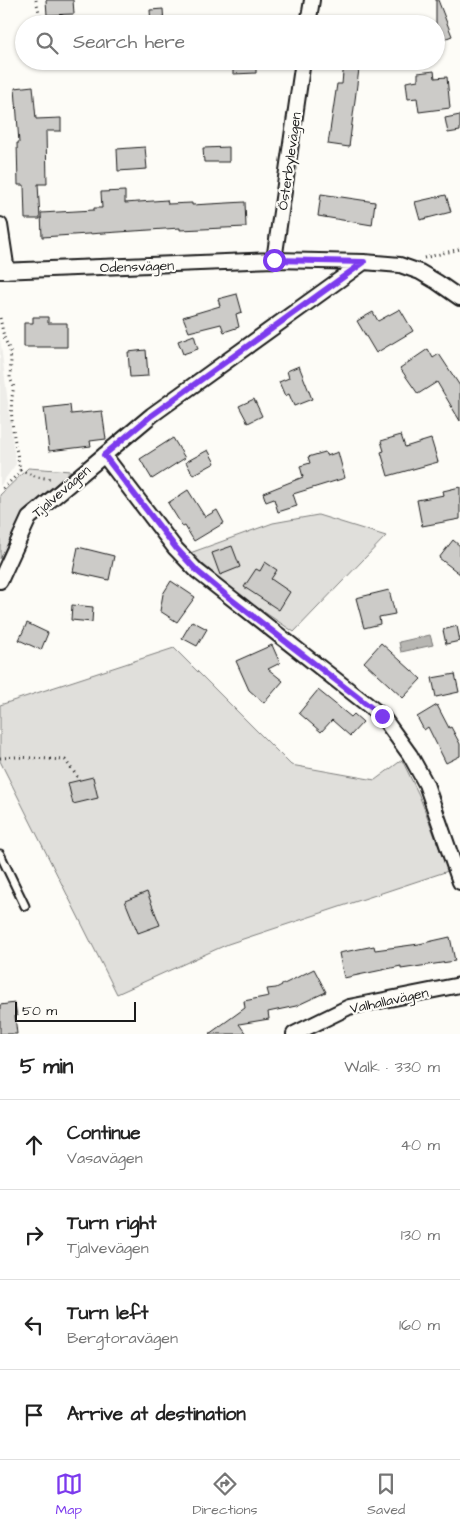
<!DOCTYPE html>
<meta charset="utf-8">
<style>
:root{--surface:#fff;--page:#f2f2f2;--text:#222;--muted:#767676;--line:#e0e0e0;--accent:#7c3aed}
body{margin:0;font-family:"Architects Daughter",sans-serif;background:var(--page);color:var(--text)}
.scale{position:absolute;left:15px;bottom:12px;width:121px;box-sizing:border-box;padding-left:5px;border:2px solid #1c1c1c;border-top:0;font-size:14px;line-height:18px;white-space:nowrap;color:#1c1c1c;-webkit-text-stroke:4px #fdfcf7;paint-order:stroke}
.stop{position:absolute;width:15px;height:15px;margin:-11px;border:4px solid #7c3aed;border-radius:50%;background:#fff}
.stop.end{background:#7c3aed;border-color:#fff;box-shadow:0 1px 5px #0008}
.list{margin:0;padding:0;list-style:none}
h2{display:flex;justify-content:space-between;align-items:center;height:65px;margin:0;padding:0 20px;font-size:21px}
h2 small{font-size:16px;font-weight:400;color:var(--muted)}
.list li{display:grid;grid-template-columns:32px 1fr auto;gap:15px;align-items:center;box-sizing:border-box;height:90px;padding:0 20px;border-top:1px solid var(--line)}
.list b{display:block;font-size:19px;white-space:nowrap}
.list p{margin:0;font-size:16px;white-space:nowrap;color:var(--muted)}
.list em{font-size:16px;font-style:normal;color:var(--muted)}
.icon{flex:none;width:28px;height:28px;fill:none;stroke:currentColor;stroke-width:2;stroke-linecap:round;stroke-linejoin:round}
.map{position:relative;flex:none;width:460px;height:1034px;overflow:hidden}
.search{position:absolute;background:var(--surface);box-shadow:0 1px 4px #0004;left:15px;right:15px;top:15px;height:55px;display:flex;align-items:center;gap:12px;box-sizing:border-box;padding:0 18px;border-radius:28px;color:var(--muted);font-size:19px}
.sheet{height:425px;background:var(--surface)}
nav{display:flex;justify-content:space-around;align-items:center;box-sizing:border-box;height:70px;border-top:1px solid var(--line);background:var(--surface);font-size:14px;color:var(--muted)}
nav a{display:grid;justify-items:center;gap:2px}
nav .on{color:var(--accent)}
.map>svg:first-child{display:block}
.built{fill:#eeede9}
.green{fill:#e0dfdb;stroke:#7e7e7c}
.water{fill:#b7b6b2;stroke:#797876}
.building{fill:#cccbc8;stroke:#1c1c1c}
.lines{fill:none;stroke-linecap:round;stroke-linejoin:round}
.service-casing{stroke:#1c1c1c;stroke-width:11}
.minor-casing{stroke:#1c1c1c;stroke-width:18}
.path{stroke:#1c1c1c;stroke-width:3;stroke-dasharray:1 4;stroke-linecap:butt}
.service{stroke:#fdfcf7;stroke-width:7}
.minor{stroke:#fdfcf7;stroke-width:14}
.route{stroke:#7c3aed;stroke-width:6}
.labels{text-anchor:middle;stroke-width:4.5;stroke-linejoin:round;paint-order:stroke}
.street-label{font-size:14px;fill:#1c1c1c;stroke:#fdfcf7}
</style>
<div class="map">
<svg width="460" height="1034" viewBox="0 0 460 1034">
<rect width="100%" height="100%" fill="#fdfcf7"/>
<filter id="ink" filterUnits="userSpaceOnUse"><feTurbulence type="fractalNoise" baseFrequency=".02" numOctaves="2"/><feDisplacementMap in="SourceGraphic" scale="10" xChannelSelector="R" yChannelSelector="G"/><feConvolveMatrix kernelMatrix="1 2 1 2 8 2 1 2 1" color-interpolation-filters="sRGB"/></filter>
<g filter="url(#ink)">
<!-- built -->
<path class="built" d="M 0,337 L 13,445 L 16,464 L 0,486 Z"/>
<!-- green -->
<path class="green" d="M 28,468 L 71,471 L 37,501 L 22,516 L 0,559 L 0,495 Z
M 318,515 L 386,536 L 294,632 L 240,596 L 190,553 L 273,523 Z
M 174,648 L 291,765 L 375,780 L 402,760 L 419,795 L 448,871 L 228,944 L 117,994 L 0,761 L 0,705 Z"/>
<!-- water -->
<path class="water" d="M 430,635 L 433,645 L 401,652 L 399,642 Z"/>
<!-- building -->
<path class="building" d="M 46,0 L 73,0 L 74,14 L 47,15 Z
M 436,0 L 438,0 L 452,36 L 436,42 Z
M 163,9 L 164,24 L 151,24 L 150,10 Z
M 233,61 L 256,61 L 256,73 L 233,74 Z
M 344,61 L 360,61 L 349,147 L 328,144 L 337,84 L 342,84 Z
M 434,71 L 435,78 L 447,77 L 450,108 L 419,112 L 417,98 L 408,99 L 406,82 L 418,80 L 418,73 Z
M 33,86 L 36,119 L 61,118 L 61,131 L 46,131 L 47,184 L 38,184 L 40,219 L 25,219 L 24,185 L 18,185 L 17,143 L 19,143 L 15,88 Z
M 460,115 L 460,131 L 448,133 L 445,118 Z
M 145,147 L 147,169 L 118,171 L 117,149 Z
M 229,147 L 229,162 L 204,162 L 203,148 Z
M 125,191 L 125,203 L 167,200 L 168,204 L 192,203 L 192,205 L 245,202 L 246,227 L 180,230 L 180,228 L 42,237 L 41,213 L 94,210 L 94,208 L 102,208 L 101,192 Z
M 321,194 L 375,202 L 372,225 L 318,216 Z
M 446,195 L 451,212 L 420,220 L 415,202 Z
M 237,294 L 242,312 L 236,314 L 239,327 L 224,332 L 221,324 L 189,332 L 183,317 L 220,306 L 218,299 Z
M 400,309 L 413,331 L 376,353 L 357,321 L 373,312 L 378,321 Z
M 33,317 L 48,317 L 48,323 L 67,323 L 67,347 L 24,347 L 24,323 L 33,323 Z
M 194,335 L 198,349 L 183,354 L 178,341 Z
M 428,349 L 433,358 L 439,354 L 460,386 L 460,421 L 437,382 L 418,394 L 400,368 Z
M 146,350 L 148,376 L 130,377 L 128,352 Z
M 299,366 L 312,399 L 294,406 L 289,394 L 285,396 L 279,382 L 289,378 L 287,371 Z
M 254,399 L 262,416 L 248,423 L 239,406 Z
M 70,405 L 71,414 L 102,411 L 106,439 L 90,441 L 91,446 L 49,451 L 44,408 Z
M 401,435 L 405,447 L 431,439 L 438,462 L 388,476 L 381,452 L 384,451 L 381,441 Z
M 173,438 L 185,458 L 152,479 L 140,459 Z
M 208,450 L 215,463 L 193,475 L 186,462 Z
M 325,452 L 327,456 L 338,452 L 345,478 L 293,494 L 297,506 L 278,512 L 274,499 L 266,502 L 263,493 L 303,477 L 300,466 L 310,463 L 308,457 Z
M 460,487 L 460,519 L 422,526 L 417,500 L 444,495 L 443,491 Z
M 188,490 L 205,517 L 217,510 L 224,523 L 194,541 L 185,526 L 183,527 L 168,503 Z
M 453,540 L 460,546 L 460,574 L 439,558 Z
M 232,546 L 240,567 L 220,575 L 212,553 Z
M 78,547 L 114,556 L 109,580 L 73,572 Z
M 265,562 L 277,570 L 271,579 L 290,592 L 279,610 L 244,587 L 256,569 L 260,571 Z
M 171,581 L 195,597 L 177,622 L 160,611 L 163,594 Z
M 389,590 L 395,614 L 379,617 L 380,624 L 364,628 L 356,598 Z
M 72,605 L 93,607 L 92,622 L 71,620 Z
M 192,621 L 207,629 L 197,646 L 182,638 Z
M 27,623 L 48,633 L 41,650 L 19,640 Z
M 457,626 L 460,641 L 446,644 L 443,630 Z
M 381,643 L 421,679 L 403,698 L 364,662 Z
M 272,645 L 280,663 L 268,669 L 283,681 L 264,703 L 249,690 L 236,661 Z
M 455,674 L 459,692 L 436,697 L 432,678 Z
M 318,690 L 351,717 L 354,714 L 363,722 L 350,736 L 332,720 L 321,732 L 299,713 Z
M 437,705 L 449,728 L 451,727 L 460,744 L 460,756 L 446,763 L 428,727 L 424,730 L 417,717 Z
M 93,777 L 98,798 L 73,804 L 68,783 Z
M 147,892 L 160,925 L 138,933 L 125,901 Z
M 450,937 L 455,961 L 401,969 L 401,966 L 344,978 L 339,953 L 374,946 L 375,950 L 419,944 Z
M 314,969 L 326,992 L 296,1006 L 268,1012 L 269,1019 L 239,1024 L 246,1034 L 209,1034 L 245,1008 L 244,1001 L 269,996 L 267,989 L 276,988 Z
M 15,1003 L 17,1016 L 15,1016 L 17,1034 L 0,1034 L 0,1005 Z"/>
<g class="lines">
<defs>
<path id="service" d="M 0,854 L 25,906"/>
<path id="minor" d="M 308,24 L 312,0
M 0,225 L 7,271
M 274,260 L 303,61
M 0,271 L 274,260 L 364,262 L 400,265 L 420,272 L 437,282 L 460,298
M 104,455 L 175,548 L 197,571 L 382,716 L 410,755 L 426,784 L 460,882
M 0,581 L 29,518 L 152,415 L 364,262
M 294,1034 L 349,1007 L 460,985"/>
</defs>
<!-- service casing -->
<use href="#service" class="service-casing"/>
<!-- minor casing -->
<use href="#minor" class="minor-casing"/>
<!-- path -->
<path class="path" d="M 36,0 L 42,24
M 424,258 L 460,249
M 0,318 L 4,337 L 10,351 L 11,361 L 10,378 L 14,387 C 7,413 16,444 20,470 L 17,475 L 0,491
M 20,470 L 37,477 L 53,479
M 0,758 L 16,757 L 65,760 L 79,779"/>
<!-- service -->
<use href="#service" class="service"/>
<!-- minor -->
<use href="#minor" class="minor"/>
</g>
</g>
<g class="lines" filter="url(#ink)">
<!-- route -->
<path class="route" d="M 274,260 L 364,262 L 152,415 L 104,455 L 176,548 L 197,571 L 232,600 L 382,716"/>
</g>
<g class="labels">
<!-- street labels -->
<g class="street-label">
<text transform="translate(289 161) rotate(-82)" y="5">Österbylevägen</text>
<text transform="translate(137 266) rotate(-2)" y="5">Odensvägen</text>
<text transform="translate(61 491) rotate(-41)" y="5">Tjalvevägen</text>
<text transform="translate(389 1000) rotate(-12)" y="5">Valhallavägen</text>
</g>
</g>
</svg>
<div class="scale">50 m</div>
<div class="stop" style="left:274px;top:260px"></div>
<div class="stop end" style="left:382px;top:716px"></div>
<div class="search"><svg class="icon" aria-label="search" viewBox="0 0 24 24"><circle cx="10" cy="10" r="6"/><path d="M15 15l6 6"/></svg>Search here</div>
</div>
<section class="sheet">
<h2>5 min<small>Walk · 330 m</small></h2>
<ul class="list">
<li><svg class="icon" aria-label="ahead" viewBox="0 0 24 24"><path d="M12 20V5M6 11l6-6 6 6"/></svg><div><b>Continue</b><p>Vasavägen</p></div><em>40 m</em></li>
<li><svg class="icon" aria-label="right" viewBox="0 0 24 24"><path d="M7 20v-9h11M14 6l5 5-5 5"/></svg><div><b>Turn right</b><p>Tjalvevägen</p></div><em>130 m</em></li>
<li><svg class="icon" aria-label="left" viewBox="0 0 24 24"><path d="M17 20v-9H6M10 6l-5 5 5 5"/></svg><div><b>Turn left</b><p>Bergtoravägen</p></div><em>160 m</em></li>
<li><svg class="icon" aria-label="arrive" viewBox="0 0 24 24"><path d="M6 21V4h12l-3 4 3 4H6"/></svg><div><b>Arrive at destination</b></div></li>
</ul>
</section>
<nav>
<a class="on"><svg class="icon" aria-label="map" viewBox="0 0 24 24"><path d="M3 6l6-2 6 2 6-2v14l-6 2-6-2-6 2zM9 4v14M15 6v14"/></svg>Map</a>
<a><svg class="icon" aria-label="directions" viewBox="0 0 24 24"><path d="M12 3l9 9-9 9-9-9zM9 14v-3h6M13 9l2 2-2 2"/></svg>Directions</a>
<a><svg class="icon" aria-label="saved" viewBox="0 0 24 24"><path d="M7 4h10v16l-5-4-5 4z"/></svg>Saved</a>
</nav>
